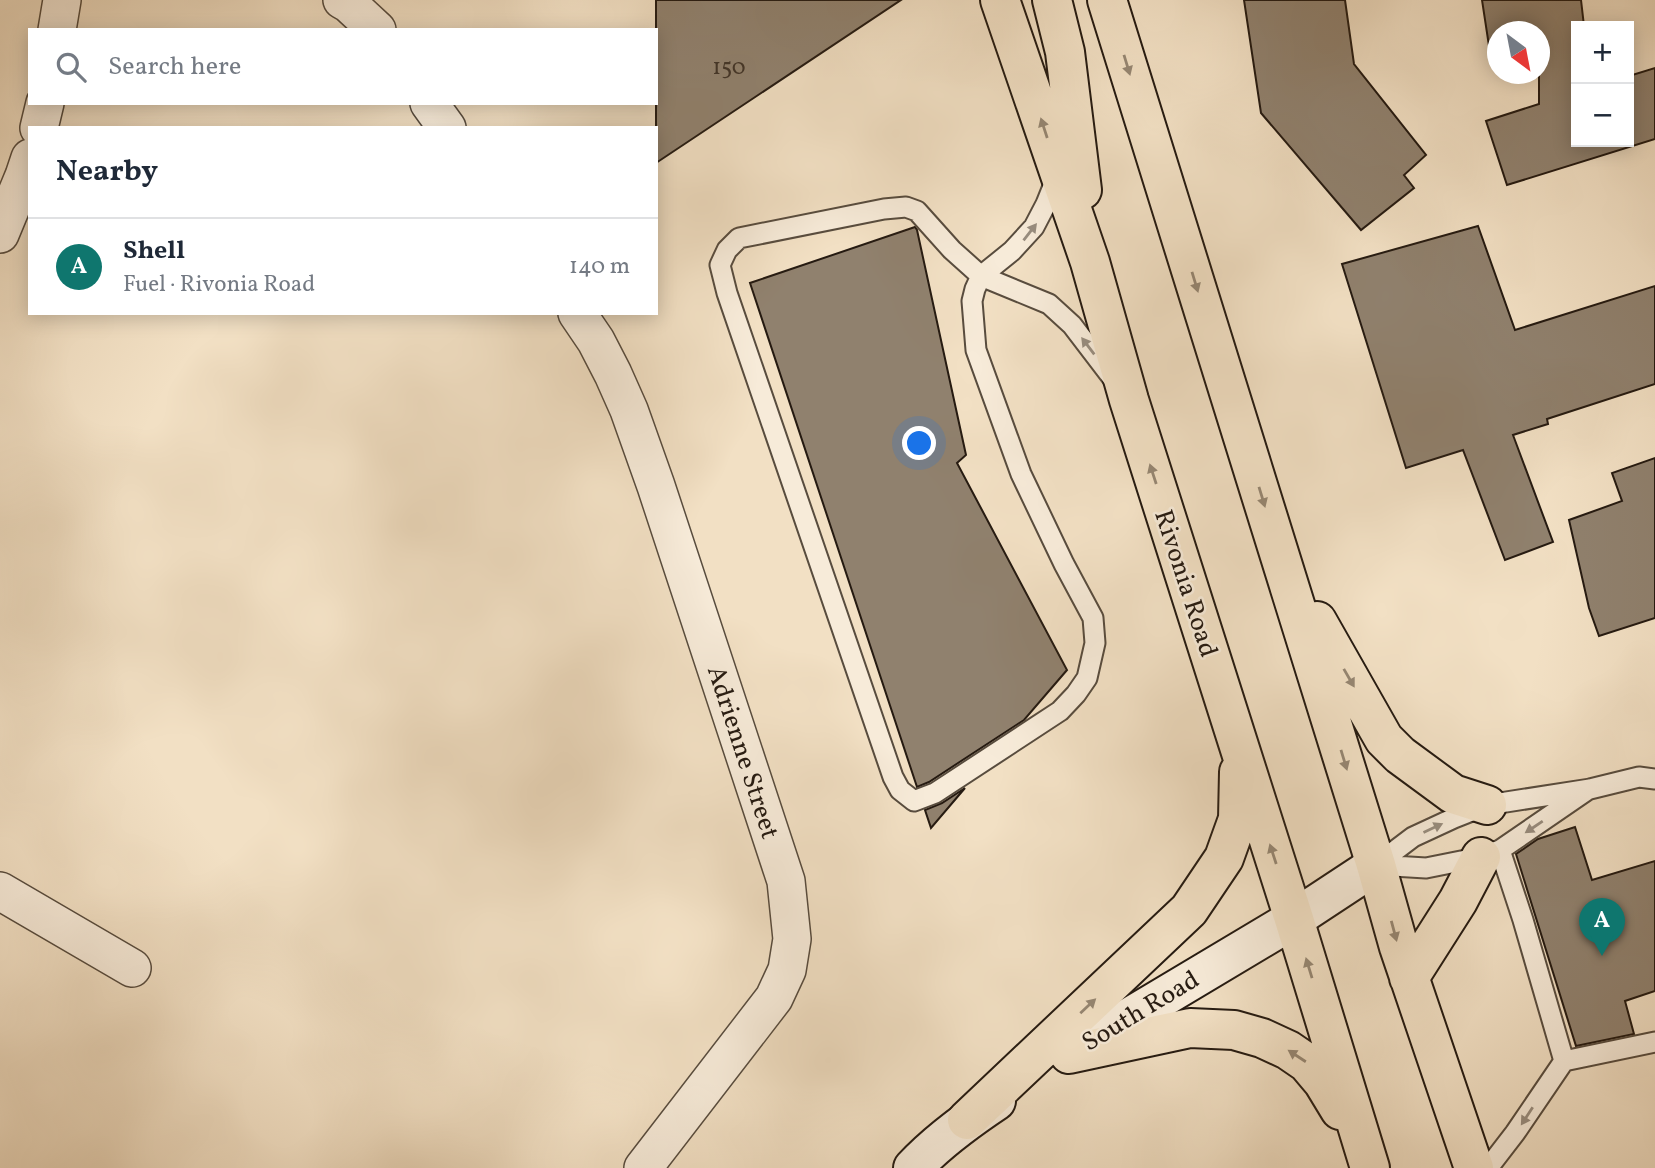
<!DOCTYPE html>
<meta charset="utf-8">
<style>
:root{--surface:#fff;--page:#f2f2f3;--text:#1f2937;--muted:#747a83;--line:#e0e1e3;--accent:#0f766e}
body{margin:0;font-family:Vollkorn,serif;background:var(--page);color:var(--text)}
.controls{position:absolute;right:21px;top:21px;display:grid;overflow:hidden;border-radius:0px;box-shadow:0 4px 18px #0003}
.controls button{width:63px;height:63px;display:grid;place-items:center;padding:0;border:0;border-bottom:2px solid var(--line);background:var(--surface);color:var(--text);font:35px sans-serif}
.compass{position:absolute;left:1487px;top:21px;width:63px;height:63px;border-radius:50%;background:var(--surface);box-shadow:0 4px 18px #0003;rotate:148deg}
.you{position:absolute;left:920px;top:444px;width:24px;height:24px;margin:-18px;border:5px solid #fff;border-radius:50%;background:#1a73e8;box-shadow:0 0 0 10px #1a73e833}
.badge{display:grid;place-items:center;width:46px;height:46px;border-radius:50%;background:var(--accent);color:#fff;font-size:23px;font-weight:700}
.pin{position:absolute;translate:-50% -58px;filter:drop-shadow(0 2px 4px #0008)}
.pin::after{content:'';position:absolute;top:37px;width:24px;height:21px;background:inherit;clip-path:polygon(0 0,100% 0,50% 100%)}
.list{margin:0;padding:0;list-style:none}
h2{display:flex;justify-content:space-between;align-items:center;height:91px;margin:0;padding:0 28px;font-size:30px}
h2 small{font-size:23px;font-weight:400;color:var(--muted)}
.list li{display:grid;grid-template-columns:46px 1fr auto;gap:21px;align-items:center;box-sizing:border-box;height:98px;padding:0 28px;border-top:2px solid var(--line)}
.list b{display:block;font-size:26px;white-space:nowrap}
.list p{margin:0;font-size:23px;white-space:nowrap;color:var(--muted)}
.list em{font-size:23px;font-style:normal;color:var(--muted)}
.icon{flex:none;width:38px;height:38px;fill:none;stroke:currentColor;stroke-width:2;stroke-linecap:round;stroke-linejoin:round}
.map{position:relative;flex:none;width:1655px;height:1168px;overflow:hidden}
.search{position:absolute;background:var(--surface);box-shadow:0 4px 18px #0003;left:28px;top:28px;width:630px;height:77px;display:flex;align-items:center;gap:18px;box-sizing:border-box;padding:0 24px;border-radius:0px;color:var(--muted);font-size:26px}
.panel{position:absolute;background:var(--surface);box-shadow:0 4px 18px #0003;left:28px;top:126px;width:630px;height:189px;border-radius:0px}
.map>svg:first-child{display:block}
.building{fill:#90816e;stroke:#251a11;stroke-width:2}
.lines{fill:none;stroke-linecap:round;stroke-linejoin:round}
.lane-casing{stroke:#584c3e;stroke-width:23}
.street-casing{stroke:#584c3e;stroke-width:40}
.secondary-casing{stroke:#251a11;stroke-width:42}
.primary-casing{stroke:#251a11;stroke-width:42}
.lane{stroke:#f7ebd9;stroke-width:19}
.street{stroke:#f7ebd9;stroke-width:37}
.secondary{stroke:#f7ebd9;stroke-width:38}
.primary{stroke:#f2e0c4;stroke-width:38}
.oneway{fill:#968773}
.oneway2{fill:#988d7f}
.labels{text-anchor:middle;stroke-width:5;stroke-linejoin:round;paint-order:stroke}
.number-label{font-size:23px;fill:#403428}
.street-label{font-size:26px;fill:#251a11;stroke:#f7ebd9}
</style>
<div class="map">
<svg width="1655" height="1168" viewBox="0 0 1655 1168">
<rect width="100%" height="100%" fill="#f2e0c4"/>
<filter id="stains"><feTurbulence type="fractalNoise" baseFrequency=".00286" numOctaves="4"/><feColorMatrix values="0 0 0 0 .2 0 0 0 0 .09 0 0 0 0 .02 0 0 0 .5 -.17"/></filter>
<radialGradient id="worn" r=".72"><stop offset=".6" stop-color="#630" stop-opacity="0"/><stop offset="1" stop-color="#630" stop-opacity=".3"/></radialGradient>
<!-- building -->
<path class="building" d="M 656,0 L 901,0 L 656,163 Z
M 1244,0 L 1345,0 L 1354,64 L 1426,155 L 1404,175 L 1414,188 L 1361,230 L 1261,113 Z
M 1482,0 L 1581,0 L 1584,26 L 1576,26 L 1576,142 L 1629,142 L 1629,76 L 1655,68 L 1655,139 L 1507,185 L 1486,121 L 1539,104 L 1539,32 L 1497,32 L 1497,44 L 1489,46 Z
M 1478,226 L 1515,330 L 1655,286 L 1655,384 L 1547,419 L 1548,424 L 1513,435 L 1553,542 L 1505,560 L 1463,450 L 1406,468 L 1342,264 Z
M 915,227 L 917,230 L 966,455 L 957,463 L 1067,670 L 1024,720 L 929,782 L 917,787 L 750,283 Z
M 1655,458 L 1655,618 L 1599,636 L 1589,608 L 1569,520 L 1622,501 L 1612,473 Z
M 965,788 L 931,828 L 925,810 L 942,803 Z
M 1575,827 L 1592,880 L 1655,861 L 1655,991 L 1625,1001 L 1634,1034 L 1576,1046 L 1516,854 L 1538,839 Z"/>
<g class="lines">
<defs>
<path id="lane" d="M 1058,174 L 1046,204 L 1034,227 L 1012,251 L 981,276 L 975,289 L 972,301 L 976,350 L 1021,474 L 1064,564 L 1093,618 L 1095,643 L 1087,678 L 1076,694 L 1060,711 L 935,793 L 914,801 L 900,790 L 893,777 L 727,293 L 720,265 L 727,250 L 739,238 L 884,209 L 906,207 L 917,211 L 952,250 L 981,276 L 1049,304 L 1072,325 L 1114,380
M 1500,850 L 1523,920 L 1564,1061
M 1376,865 L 1413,837 L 1454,818 L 1487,805 L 1590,789 L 1639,777 L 1655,779
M 1376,865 L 1426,868 L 1481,857 L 1500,850 L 1586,791
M 1488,1168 L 1515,1133 L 1564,1061 L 1655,1042"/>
<path id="street" d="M 342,0 L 349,4 L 377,30
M 57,30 L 62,0
M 429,103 L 447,128
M 39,128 L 45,103
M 0,234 L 24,176 L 30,158
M 577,313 L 596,341 L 613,374 L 629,410 L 656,486 L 786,881 L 792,939 L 787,970 L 774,998 L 643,1168
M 0,891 L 132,968"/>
<path id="secondary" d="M 1073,1051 L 1294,919 L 1376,865
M 913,1168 C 937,1142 966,1121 996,1101"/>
<path id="primary" d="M 1000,0 L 1090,262 L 1129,400 L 1294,919 L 1370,1168
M 1052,0 L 1065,52 L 1082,190
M 1107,0 L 1376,865 L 1399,947 L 1474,1168
M 1317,621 L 1384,739 L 1400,755 L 1453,794 L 1487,805
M 1409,978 L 1458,901 L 1481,857
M 1069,1054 L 1190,1028 L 1234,1030 L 1262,1038 L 1288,1050 L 1307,1063 L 1323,1082 L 1340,1110
M 967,1120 L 1189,910 L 1224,858 L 1238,819 L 1239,772"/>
</defs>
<!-- lane casing -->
<use href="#lane" class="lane-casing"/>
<!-- street casing -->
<use href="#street" class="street-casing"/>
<!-- secondary casing -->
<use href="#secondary" class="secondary-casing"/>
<!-- primary casing -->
<use href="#primary" class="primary-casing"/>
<!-- lane -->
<use href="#lane" class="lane"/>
<!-- street -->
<use href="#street" class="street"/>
<!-- secondary -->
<use href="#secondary" class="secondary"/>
<!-- primary -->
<use href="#primary" class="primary"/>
</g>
<!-- one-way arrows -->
<defs><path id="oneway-solid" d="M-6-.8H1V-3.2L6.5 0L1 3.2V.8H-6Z" transform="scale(1.75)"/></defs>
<g class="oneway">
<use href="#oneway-solid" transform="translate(1127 65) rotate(73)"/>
<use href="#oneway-solid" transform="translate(1044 128) rotate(-108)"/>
<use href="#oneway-solid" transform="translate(1195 282) rotate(73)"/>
<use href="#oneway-solid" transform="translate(1153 474) rotate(-108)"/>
<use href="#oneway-solid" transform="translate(1262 497) rotate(73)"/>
<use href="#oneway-solid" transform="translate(1349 678) rotate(60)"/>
<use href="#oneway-solid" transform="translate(1344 760) rotate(73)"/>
<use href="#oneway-solid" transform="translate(1273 854) rotate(-108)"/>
<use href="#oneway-solid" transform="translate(1394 931) rotate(75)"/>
<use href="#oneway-solid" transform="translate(1309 968) rotate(-107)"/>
<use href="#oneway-solid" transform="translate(1088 1006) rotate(-43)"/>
<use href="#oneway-solid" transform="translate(1297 1056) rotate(-147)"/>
</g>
<g class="oneway2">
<use href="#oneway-solid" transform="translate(1030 232) rotate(-52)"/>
<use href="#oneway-solid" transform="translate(1088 346) rotate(-127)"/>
<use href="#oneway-solid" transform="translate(1534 827) rotate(146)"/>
<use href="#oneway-solid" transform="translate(1433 828) rotate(-25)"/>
<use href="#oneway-solid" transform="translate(1527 1116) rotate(123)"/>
</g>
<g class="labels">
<!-- number labels -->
<g class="number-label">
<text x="729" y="74">150</text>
</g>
<!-- street labels -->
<g class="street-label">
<text transform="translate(1187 583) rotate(72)" y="9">Rivonia Road</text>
<text transform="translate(744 752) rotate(72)" y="9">Adrienne Street</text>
<text transform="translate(1140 1010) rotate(-31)" y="9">South Road</text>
</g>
</g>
<rect width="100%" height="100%" filter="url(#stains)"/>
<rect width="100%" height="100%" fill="url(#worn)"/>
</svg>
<div class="controls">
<button>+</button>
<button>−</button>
</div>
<svg class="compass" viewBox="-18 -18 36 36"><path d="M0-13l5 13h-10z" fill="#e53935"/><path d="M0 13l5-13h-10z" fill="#747a83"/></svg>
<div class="you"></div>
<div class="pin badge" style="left:1602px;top:956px">A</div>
<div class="search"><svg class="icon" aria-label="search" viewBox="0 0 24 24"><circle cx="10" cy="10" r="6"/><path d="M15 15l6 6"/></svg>Search here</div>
<section class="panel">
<h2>Nearby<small></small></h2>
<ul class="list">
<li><span class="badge">A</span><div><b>Shell</b><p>Fuel · Rivonia Road</p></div><em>140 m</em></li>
</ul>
</section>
</div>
